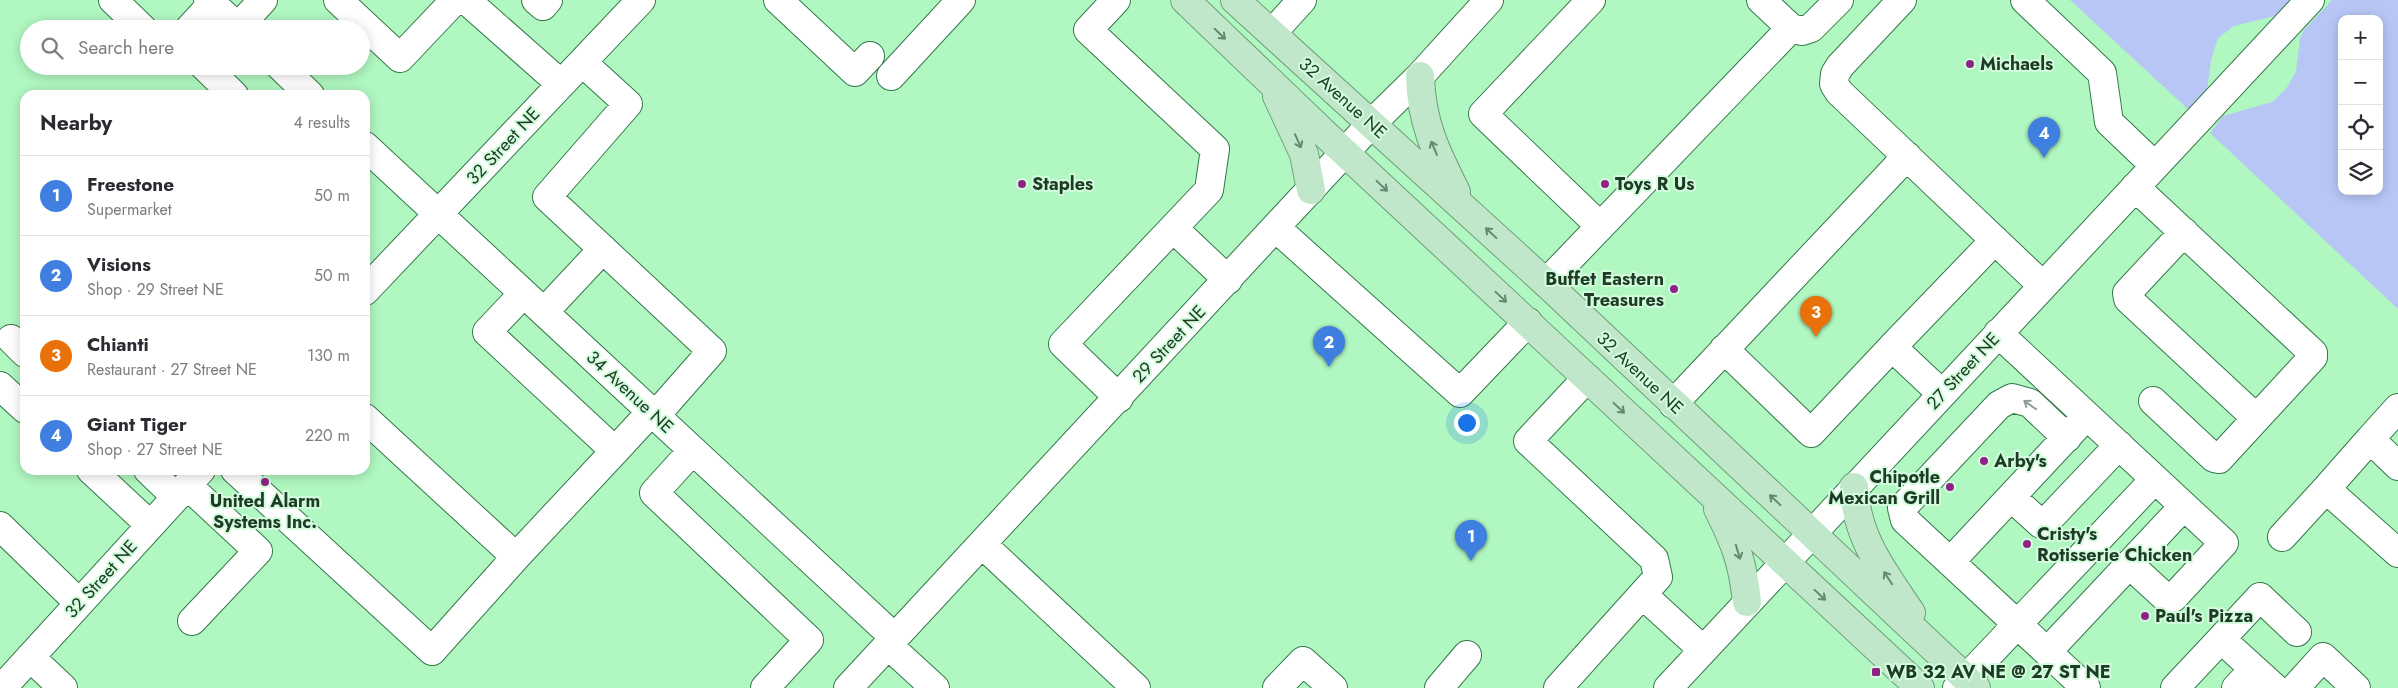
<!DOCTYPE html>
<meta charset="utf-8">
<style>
:root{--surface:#fff;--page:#f2f2f3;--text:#2b2b33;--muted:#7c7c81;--line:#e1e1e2;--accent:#8e2286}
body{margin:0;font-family:Jost,sans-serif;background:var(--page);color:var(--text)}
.controls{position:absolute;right:15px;top:15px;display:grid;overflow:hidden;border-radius:10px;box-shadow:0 2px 12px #0003}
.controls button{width:45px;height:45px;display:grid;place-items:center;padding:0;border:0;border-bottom:1px solid var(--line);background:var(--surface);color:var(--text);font:25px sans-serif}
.you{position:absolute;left:1466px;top:422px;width:18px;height:18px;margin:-12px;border:4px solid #fff;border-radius:50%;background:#1a73e8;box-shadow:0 0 0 8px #1a73e833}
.badge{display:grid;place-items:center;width:32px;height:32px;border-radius:50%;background:var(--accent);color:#fff;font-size:16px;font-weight:700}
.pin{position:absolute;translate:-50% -41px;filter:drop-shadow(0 1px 2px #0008)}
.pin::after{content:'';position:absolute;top:26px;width:18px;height:15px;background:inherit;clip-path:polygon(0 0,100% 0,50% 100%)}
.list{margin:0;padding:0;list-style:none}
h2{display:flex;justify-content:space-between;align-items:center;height:65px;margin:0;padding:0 20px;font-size:21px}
h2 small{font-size:16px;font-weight:400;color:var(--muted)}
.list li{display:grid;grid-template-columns:32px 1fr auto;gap:15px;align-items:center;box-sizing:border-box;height:80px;padding:0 20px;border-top:1px solid var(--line)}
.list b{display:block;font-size:19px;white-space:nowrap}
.list p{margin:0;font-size:16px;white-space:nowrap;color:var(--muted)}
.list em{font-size:16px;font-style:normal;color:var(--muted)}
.icon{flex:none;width:28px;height:28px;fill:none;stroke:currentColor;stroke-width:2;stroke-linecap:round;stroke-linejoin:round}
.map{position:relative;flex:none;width:2398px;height:688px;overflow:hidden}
.search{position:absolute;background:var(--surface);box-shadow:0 2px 12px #0003;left:20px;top:20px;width:350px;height:55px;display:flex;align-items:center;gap:12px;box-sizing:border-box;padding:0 18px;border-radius:28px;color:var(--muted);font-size:19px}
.panel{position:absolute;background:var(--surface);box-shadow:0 2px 12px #0003;left:20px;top:90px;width:350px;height:385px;border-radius:15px}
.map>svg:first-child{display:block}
.green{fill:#b8c6f6;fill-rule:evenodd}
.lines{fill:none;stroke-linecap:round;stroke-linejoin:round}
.minor-casing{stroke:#34784a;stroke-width:30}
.major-casing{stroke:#6da07a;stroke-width:30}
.minor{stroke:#fff;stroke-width:28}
.major{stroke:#c1e7ca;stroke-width:28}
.oneway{stroke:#678870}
.oneway2{stroke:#8e9d92}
.poi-dot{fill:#8e2286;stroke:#d3fcdc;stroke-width:2}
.labels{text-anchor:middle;stroke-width:4;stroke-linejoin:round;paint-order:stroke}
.poi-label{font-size:18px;font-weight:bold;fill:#1e3b26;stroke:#d3fcdc;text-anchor:start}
.street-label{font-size:18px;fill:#1e3b26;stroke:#d3fcdc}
</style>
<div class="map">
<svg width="2398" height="688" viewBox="0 0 2398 688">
<rect width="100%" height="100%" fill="#b0f7c1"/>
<!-- green -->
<path class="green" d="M 2070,0 L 2294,0 L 2283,12 L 2275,16 L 2234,26 L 2218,38 L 2211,60 L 2206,97 L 2191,112 Z
M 2332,0 L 2398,0 L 2398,309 L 2210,133 L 2223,116 L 2272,102 L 2286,89 L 2296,72 L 2300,38 L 2304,30 ZM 2342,19 L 2379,19 L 2379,191 L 2342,191 Z"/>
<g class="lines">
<defs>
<path id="minor" d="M 113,0 L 143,29
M 208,0 L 240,29
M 338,0 L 400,58 L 455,0
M 466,0 L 561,84
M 536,0 L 543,6 L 548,0
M 778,0 L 855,72 L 870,56
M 1116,0 L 1088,30 L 1215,149 L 1209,190 L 1063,344 L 1119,398
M 1591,0 L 1483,114 L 1600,226
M 1902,0 L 1840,66 L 1835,74 L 1834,84 L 1839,92 L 2043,286
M 2025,0 L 2102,73 L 2109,122 L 2155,166
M 238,27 L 263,0
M 1791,28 L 1802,31 L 1811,28 L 1839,0
M 189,29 L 212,4
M 1272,33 L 1302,0
M 583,63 L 628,104 L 547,197 L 712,351 L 655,416
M 204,66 L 234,95
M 280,66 L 310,95
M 891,76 L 961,0
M 365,146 L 895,638
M 2135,187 L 2313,353 L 2313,357 L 2219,459 L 2214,458 L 2153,401
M 1173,228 L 1228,280
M 1276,228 L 1460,393 L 1528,322
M 2184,232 L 2127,293 L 2128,299 L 2256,418
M 1546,283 L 1791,28 L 1761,0
M 365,291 L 641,0
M 523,294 L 487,332 L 615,451 L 651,412
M 544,312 L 603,249
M 11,339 L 25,353
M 1724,349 L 1811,433 L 1892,347
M 0,386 L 25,409
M 1941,393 L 1892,347 L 1995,240
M 1673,404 L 1907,156
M 2398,408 L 2370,439 L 2398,466
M 365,418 L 516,557 L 615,451
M 2067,438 L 2030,403 L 2012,398 L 1999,405 L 1902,508 L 1905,520 L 2086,688
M 692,451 L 654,493 L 809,640 L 765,688
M 91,470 L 150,525
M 148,470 L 176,497
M 235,470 L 432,651 L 516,557
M 187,485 L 258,551 L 192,621
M 2326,489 L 2370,439
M 2011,497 L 2041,524 L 2044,524 L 2119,445
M 0,526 L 79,603
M 2282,537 L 2326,489 L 2398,553
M 982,544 L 1136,688
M 1950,562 L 2079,424
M 2130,565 L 2166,598 L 2173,598 L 2224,543 L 2184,506
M 1643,595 L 1703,650
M 2221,639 L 2260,597 L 2297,632
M 888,645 L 935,688
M 2047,652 L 2184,506 L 2155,479
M 30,657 L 63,688
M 2,688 L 201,470
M 848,688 L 1372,123 L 1420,76 L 1489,0
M 1277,688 L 1303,661 L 1333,688
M 1439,688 L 1467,655
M 1558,688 L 1658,577 L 1654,559 L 1528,441 L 1587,378
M 1668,688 L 2310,0
M 1957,688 L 2155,479 L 1998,333
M 2175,688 L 2221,639 L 2275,688
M 2236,688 L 2254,669
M 2295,688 L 2323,657 L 2356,688"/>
<path id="major" d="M 1185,0 L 1327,136 L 1920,688
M 1235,0 L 1546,283 L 1976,688
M 1420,76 C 1421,122 1436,152 1456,192
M 1277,96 L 1304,154 L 1311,190
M 1854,487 C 1856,538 1884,572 1911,613
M 1718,509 C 1736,544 1743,564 1747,602"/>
</defs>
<!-- minor casing -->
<use href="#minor" class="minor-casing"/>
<!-- major casing -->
<use href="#major" class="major-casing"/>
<!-- minor -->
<use href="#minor" class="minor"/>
<!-- major -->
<use href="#major" class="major"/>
</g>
<!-- one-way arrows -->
<defs><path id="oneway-shaft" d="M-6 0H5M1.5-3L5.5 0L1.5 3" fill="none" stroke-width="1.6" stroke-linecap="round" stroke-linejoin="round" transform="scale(1.25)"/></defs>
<g class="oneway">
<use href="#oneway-shaft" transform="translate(1220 34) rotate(44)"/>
<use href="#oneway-shaft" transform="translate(1298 141) rotate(66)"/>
<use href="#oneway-shaft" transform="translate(1434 148) rotate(-113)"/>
<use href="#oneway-shaft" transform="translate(1382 186) rotate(43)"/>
<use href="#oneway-shaft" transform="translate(1491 233) rotate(-137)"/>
<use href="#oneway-shaft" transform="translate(1501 297) rotate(43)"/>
<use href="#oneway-shaft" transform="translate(1619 408) rotate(43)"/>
<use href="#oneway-shaft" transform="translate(1775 500) rotate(-137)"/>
<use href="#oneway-shaft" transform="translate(1738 552) rotate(73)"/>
<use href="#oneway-shaft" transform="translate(1888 578) rotate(-123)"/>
<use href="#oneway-shaft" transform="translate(1820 595) rotate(43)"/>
</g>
<use class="oneway2" href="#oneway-shaft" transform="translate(2030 405) rotate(-145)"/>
<!-- markers -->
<g class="poi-dot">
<circle cx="1970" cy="64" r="5"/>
<circle cx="1022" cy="184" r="5"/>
<circle cx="1605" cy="184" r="5"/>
<circle cx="1674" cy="289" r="5"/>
<circle cx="1984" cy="461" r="5"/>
<circle cx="265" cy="482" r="5"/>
<circle cx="1950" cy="487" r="5"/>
<circle cx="2027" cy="544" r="5"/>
<circle cx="2145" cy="616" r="5"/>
<rect x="1871" y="667" width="10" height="10" rx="2.5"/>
</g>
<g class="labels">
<!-- poi labels -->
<g class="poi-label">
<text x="1980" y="70">Michaels</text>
<text x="1032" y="190">Staples</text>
<text x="1615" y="190">Toys R Us</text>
<text x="1664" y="285" text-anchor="end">Buffet Eastern<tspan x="1664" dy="21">Treasures</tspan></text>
<text x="1994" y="467">Arby's</text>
<text x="1940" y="483" text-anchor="end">Chipotle<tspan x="1940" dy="21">Mexican Grill</tspan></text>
<text x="265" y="507" text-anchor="middle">United Alarm<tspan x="265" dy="21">Systems Inc.</tspan></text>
<text x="2037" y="540">Cristy's<tspan x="2037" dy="21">Rotisserie Chicken</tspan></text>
<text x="2155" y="622">Paul's Pizza</text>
<text x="1886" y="678">WB 32 AV NE @ 27 ST NE</text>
</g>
<!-- street labels -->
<g class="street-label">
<text transform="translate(1343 98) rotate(42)" y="6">32 Avenue NE</text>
<text transform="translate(503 146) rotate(-47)" y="6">32 Street NE</text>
<text transform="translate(1169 344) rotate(-47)" y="6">29 Street NE</text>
<text transform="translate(1963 371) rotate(-47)" y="6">27 Street NE</text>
<text transform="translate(1640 373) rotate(43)" y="6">32 Avenue NE</text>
<text transform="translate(630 392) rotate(43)" y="6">34 Avenue NE</text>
<text transform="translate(101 579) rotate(-48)" y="6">32 Street NE</text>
</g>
</g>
</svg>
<div class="controls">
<button>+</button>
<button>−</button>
<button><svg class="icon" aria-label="locate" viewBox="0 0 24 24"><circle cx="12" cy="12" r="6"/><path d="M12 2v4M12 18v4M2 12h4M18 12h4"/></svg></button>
<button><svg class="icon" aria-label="layers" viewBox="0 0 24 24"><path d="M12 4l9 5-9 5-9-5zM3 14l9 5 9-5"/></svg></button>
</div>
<div class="you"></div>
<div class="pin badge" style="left:1471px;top:561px;background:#3f7fe0">1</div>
<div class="pin badge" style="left:1329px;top:367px;background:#3f7fe0">2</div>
<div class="pin badge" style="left:1816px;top:337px;background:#e8710a">3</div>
<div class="pin badge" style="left:2044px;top:158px;background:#3f7fe0">4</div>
<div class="search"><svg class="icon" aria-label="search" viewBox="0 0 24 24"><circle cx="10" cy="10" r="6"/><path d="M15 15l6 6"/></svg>Search here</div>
<section class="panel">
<h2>Nearby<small>4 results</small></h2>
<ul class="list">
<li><span class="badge" style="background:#3f7fe0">1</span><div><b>Freestone</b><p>Supermarket</p></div><em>50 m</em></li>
<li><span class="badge" style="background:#3f7fe0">2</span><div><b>Visions</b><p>Shop · 29 Street NE</p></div><em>50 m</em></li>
<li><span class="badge" style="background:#e8710a">3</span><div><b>Chianti</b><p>Restaurant · 27 Street NE</p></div><em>130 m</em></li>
<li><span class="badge" style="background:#3f7fe0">4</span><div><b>Giant Tiger</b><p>Shop · 27 Street NE</p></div><em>220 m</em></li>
</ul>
</section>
</div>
